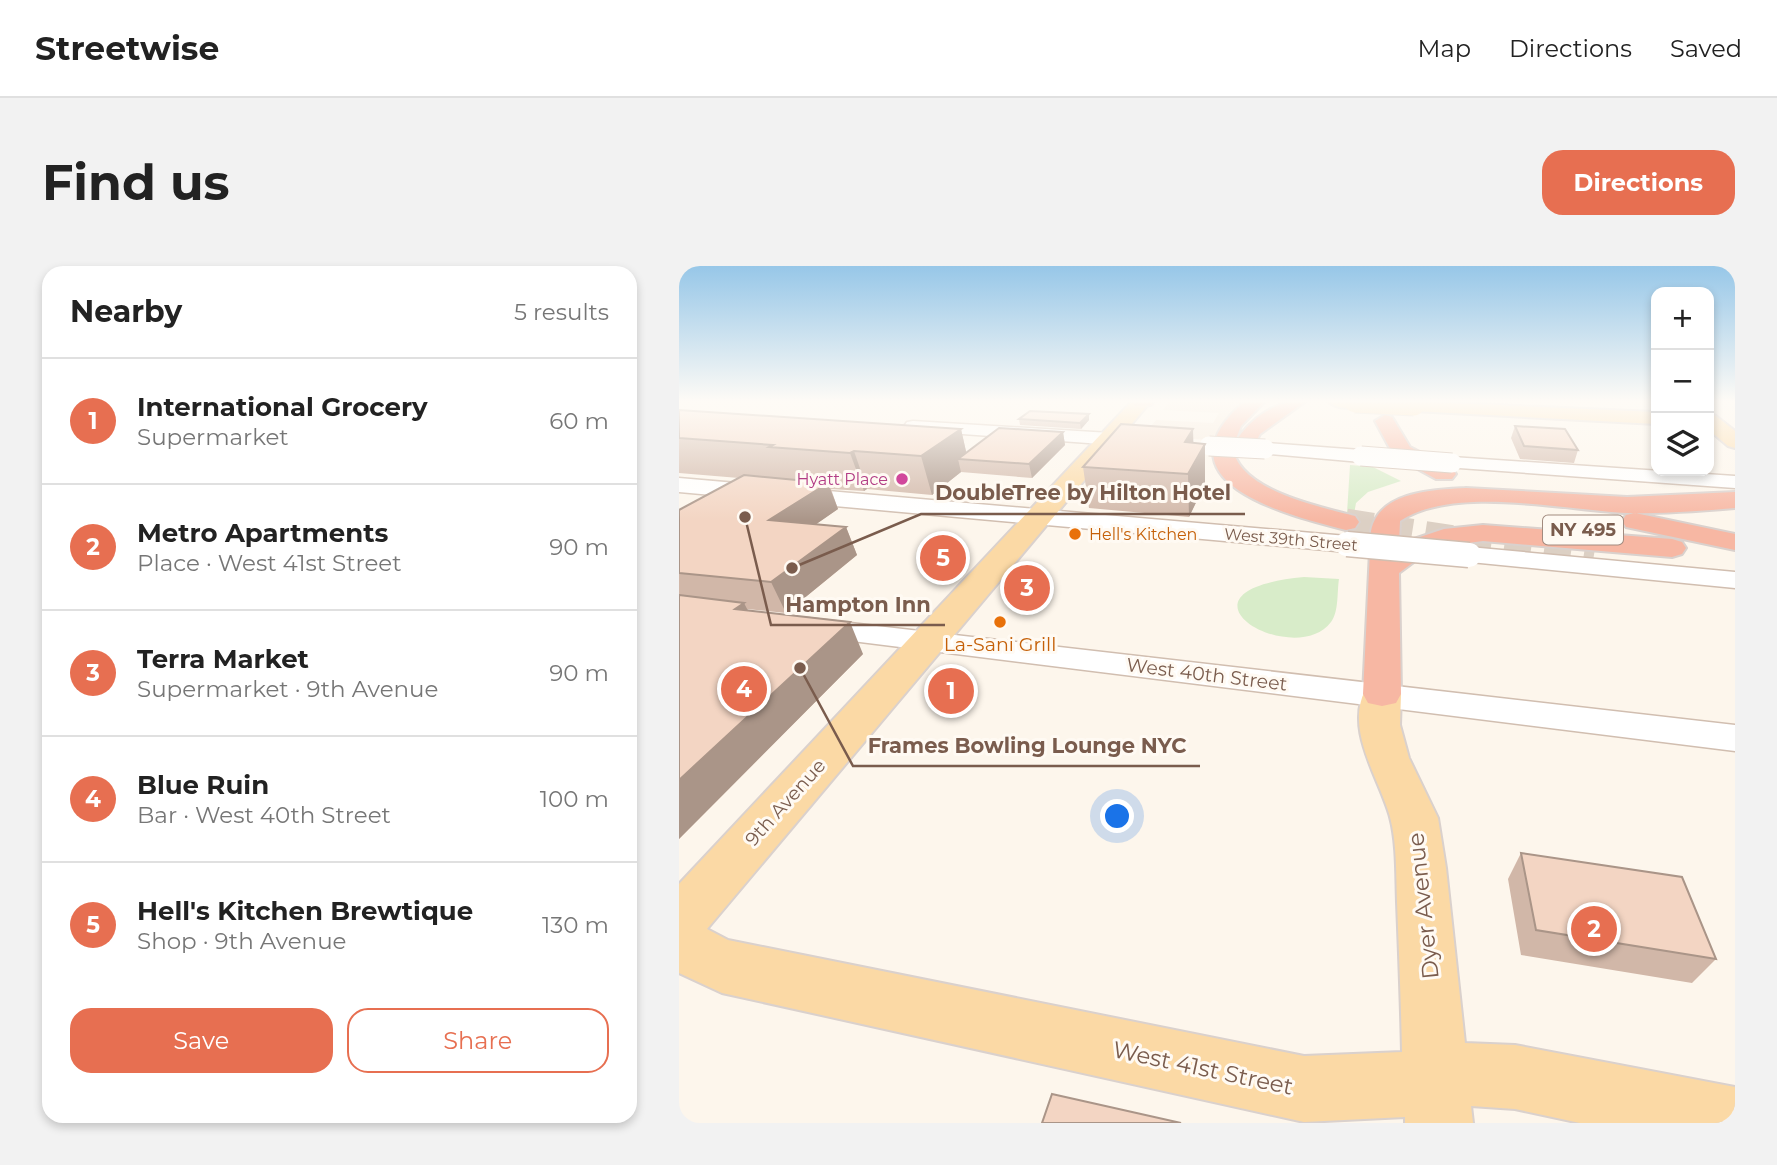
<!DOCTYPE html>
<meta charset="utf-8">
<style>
:root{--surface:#fff;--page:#f2f2f2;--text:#222;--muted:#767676;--line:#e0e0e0;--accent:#e76f51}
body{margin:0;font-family:Montserrat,sans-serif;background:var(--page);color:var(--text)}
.controls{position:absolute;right:21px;top:21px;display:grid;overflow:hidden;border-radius:14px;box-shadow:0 4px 10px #0003}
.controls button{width:63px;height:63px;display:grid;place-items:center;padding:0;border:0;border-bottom:2px solid var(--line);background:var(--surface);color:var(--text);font:35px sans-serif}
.you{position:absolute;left:439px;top:551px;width:24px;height:24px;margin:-18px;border:5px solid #fff;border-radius:50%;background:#1a73e8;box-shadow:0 0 0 10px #1a73e833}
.badge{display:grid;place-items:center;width:46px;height:46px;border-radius:50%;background:var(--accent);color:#fff;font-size:23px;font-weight:700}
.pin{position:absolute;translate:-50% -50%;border:4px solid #fff;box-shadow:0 2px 7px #0006}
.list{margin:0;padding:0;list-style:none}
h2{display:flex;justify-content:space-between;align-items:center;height:91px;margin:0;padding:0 28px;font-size:30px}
h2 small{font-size:23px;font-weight:400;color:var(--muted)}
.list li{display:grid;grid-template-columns:46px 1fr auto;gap:21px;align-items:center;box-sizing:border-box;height:126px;padding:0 28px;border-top:2px solid var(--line)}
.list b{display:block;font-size:26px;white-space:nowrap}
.list p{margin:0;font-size:23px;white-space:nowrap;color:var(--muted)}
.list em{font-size:23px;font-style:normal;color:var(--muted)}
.actions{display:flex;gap:14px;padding:21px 28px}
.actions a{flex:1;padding:16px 0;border:2px solid var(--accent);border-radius:21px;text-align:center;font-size:24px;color:var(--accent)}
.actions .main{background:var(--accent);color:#fff}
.icon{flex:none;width:38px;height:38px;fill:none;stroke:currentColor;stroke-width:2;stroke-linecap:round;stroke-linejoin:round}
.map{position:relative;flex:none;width:1056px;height:857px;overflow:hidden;border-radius:21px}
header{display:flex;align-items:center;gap:42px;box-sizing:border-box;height:98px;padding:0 35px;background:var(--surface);border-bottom:2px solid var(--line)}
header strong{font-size:33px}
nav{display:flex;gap:38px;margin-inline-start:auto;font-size:24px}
.intro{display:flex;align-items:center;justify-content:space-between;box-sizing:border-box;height:168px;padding:0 42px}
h1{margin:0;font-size:49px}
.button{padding:18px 32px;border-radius:21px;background:var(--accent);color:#fff;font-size:24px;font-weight:700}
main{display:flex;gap:42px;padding:0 42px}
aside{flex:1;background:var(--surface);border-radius:21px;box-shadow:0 4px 10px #0003}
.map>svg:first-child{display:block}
.residential{fill:#f5e8da}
.green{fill:#d8ecc9}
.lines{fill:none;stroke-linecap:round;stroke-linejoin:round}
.highway-tunnel{stroke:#dcd0c4;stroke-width:27;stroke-dasharray:27 13;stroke-linecap:butt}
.minor-casing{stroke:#d1beb0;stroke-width:3}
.major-casing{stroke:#dad1cd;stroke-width:4}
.highway-casing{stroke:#dad1cd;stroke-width:4}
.minor{fill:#fff;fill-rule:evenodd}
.major{fill:#fbd9a5;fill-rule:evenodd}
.highway{fill:#f7b7a3;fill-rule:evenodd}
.minor-bridge-far1-casing{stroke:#d1beb0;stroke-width:21;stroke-linecap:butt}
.minor-bridge-casing{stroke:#d1beb0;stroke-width:27;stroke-linecap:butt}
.major-bridge-casing{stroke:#dad1cd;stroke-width:23;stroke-linecap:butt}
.minor-bridge-far1{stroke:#fff;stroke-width:19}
.minor-bridge{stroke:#fff;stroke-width:24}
.major-bridge{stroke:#fbd9a5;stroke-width:21}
.wall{fill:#d1b7a8}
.shaded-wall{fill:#aa9588}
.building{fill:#f3d5c3;stroke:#aa9588;stroke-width:2}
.hotel-dot{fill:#d1479c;stroke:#fffaf3;stroke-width:2.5}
.food-dot{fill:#e8710a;stroke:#fffaf3;stroke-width:2.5}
.labels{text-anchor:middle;stroke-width:6;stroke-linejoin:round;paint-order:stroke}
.far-hotel-label{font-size:16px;fill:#b23c85;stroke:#fffaf3;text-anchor:end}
.far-food-label{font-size:16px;fill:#c56008;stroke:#fffaf3;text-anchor:start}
.far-street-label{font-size:16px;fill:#7a5c4d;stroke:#fffaf3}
.shield{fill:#fffaf3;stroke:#a28b7f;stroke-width:2}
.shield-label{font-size:18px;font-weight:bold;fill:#7a5c4d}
.food-label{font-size:19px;fill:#c56008;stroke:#fffaf3}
.street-label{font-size:19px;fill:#7a5c4d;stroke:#fffaf3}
.near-street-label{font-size:23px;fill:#7a5c4d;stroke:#fffaf3}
.leader{fill:none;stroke:#7a5c4d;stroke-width:2.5}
.callout-dot{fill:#7a5c4d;stroke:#fffaf3;stroke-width:2.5}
.callout-label{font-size:21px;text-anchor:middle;font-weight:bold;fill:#7a5c4d;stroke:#fffaf3;stroke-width:6;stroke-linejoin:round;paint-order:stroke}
</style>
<header>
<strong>Streetwise</strong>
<nav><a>Map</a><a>Directions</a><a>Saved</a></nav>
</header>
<div class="intro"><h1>Find us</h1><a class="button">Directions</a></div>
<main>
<aside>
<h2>Nearby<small>5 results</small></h2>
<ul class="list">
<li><span class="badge">1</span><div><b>International Grocery</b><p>Supermarket</p></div><em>60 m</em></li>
<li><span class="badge">2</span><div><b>Metro Apartments</b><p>Place · West 41st Street</p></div><em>90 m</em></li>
<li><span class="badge">3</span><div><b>Terra Market</b><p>Supermarket · 9th Avenue</p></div><em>90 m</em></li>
<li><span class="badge">4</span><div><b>Blue Ruin</b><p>Bar · West 40th Street</p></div><em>100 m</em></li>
<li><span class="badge">5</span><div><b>Hell's Kitchen Brewtique</b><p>Shop · 9th Avenue</p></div><em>130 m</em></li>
</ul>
<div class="actions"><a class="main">Save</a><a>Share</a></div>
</aside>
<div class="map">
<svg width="1056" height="857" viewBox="0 0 1056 857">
<rect width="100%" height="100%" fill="#fdf6ec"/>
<!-- residential -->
<path class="residential" d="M 491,135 L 566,135 L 531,174 L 464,170 L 477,154 L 534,157 L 540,147 L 484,144 Z"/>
<!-- green -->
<path class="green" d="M 671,199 L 694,201 L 722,215 L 689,226 L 677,237 L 672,265 L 667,263 Z
M 625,311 L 660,313 C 658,325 660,346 652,356 C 615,405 478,325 625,311 Z"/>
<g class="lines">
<!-- highway-tunnel -->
<path class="highway-tunnel" d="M 667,256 L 914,295"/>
<defs>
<path id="minor" d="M 234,155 L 464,169 L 474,175 L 464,181 L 228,164 L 225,160 L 228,156 Z
M 586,177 L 682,184 L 689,186 L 692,190 L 689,194 L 682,196 L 579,187 L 576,183 L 579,179 Z
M 773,191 L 1056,210 L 1056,222 L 766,201 L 763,197 L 766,193 Z
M 0,212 L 668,270 L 677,273 L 681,278 L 677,283 L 668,286 L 0,226 Z
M 790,281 L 1056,306 L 1056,322 L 781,295 L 777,289 L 781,283 Z
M 128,352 L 1056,459 L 1056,485 L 117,368 L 113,361 L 117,354 Z"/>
<path id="major" d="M 453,135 L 472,135 L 28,663 L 49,674 L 625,790 L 723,786 C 722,736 720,686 718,636 C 717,609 718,577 711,551 C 700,511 663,461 689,419 L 703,416 L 717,419 L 722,428 L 721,459 L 730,492 L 759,552 L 767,602 L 786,777 L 836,779 L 1056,821 L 1056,857 L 901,857 L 836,843 L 792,840 L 794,857 L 726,857 L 726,851 L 625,856 L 43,727 L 0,707 L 0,618 Z
M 649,135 L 684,135 L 685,136 C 677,145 657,143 649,135 Z
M 728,135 L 977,146 L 977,158 L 735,145 L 728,143 L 726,139 Z
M 1030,148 L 1037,150 L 1056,165 L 1056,182 L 1049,180 L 1030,164 Z"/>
<path id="highway" d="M 454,135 L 475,135 L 472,139 L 456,140 Z
M 566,135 L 586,135 L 562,160 L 555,178 C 570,153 598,133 627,135 L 581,168 L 572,185 L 564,186 L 554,181 C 558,224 641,241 676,250 L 680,256 L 676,262 L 667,264 C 604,248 474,215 566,135 Z
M 706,149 L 713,151 L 731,181 L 773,203 L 777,208 L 773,213 L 757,213 L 715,190 L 696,155 Z
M 787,222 L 948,231 L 1056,226 L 1056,242 C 1020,245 984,248 948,247 C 886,244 774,219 721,255 L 720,278 L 765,263 L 804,259 L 993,273 L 1003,276 L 1007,282 L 1003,288 L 993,291 L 804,275 L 766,280 L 751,284 L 720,307 L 722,428 L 717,437 L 703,440 L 689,437 L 684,428 L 692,265 C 700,225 754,224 787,222 Z
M 956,247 L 1056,268 L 1056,284 L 947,261 L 943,255 L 947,249 Z"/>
</defs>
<!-- minor casing -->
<use href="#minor" class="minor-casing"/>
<!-- major casing -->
<use href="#major" class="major-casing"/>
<!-- highway casing -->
<use href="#highway" class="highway-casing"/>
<!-- minor -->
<use href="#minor" class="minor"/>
<!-- major -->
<use href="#major" class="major"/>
<!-- highway -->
<use href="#highway" class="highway"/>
<defs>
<path id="minor-bridge-far1" d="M 530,180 L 586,183
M 682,190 L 773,197"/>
<path id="minor-bridge" d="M 668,278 L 790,289"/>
<path id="major-bridge" d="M 676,136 L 735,139"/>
</defs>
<!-- minor-bridge-far1 casing -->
<use href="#minor-bridge-far1" class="minor-bridge-far1-casing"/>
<!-- minor-bridge casing -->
<use href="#minor-bridge" class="minor-bridge-casing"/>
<!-- major-bridge casing -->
<use href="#major-bridge" class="major-bridge-casing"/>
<!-- minor-bridge-far1 -->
<use href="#minor-bridge-far1" class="minor-bridge-far1"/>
<!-- minor-bridge -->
<use href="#minor-bridge" class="minor-bridge"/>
<!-- major-bridge -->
<use href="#major-bridge" class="major-bridge"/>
</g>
<!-- wall -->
<path class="wall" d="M 0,144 L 282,163 L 287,186 L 384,166 L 386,179 L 353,212 L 282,206 L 253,229 L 188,223 L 185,225 L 152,223 L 159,243 L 137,258 L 167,261 L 178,289 L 107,347 L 68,343 L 69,344 L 184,388 L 0,573 L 0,244 L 60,212 L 0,207 Z
M 410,148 L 410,154 L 402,163 L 341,159 L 340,153 Z
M 836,160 L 899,184 L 895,197 L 841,193 L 832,172 Z
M 514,163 L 514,177 L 526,218 L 510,251 L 410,242 L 404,201 Z
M 842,587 L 1037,693 L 1013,717 L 842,689 L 829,613 Z"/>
<!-- shaded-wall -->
<path class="shaded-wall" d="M 410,148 L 410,154 L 402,163 L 401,157 Z
M 282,163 L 289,194 L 279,193 L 282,206 L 253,229 L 242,190 Z
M 514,163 L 515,199 L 526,178 L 526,218 L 510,251 L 509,208 L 506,176 Z
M 384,166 L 386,179 L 353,212 L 350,198 Z
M 175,185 L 188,223 L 185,225 L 171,187 Z
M 149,217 L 159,243 L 103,282 L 90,254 Z
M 167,261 L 178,289 L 107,347 L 92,316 Z
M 65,337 L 81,368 L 56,343 Z
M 171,356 L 184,388 L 0,573 L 0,514 Z"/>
<!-- building -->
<path class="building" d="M 0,144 L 282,163 L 242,190 L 175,185 L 171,187 L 90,181 L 94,179 L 0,172 Z
M 351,145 L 410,148 L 401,157 L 340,153 Z
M 442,158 L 514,163 L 506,176 L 526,178 L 509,208 L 404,201 Z
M 836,160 L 886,163 L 899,184 L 845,180 Z
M 320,162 L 384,166 L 350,198 L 279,193 Z
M 65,209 L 149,217 L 90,254 L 167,261 L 92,316 L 0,307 L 0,244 Z
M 0,329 L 65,337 L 56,343 L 171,356 L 0,514 Z
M 842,587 L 1003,611 L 1037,693 L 857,664 Z
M 373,828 L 502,857 L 363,857 Z"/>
<!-- sky -->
<linearGradient id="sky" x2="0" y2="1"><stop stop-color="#97c7e8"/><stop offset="0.53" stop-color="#fefbf6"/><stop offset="1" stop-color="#fefbf6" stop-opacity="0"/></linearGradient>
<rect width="1056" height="255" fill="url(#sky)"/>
<!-- markers -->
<circle class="hotel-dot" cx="223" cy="213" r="7"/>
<g class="food-dot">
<circle cx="396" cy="268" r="7"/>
<circle cx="321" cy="356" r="7"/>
</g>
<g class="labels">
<!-- far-hotel labels -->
<g class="far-hotel-label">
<text x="209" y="219">Hyatt Place</text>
</g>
<!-- far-food labels -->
<g class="far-food-label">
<text x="410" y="274">Hell's Kitchen</text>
</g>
<!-- far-street labels -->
<g class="far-street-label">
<text transform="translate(612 273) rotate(5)" y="6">West 39th Street</text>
</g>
<!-- shield labels -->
<rect class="shield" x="864" y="249.5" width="80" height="29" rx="5"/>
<g class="shield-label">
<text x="904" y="270">NY 495</text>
</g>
<!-- food labels -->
<g class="food-label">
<text x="321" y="385">La-Sani Grill</text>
</g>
<!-- street labels -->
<g class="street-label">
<text transform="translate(528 408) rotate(7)" y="7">West 40th Street</text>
<text transform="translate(106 536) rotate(-48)" y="7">9th Avenue</text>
</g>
<!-- near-street labels -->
<g class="near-street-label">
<text transform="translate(744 640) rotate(-96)" y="8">Dyer Avenue</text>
<text transform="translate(524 802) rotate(12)" y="8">West 41st Street</text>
</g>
</g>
<!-- callouts -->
<path class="leader" d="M113 302L242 248H566M66 251L92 359H266M121 402L174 500H521"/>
<g class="callout-dot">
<circle cx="113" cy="302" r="7"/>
<circle cx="66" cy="251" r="7"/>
<circle cx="121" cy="402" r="7"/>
</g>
<g class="callout-label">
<text x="404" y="234">DoubleTree by Hilton Hotel</text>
<text x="179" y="346">Hampton Inn</text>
<text x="348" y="487">Frames Bowling Lounge NYC</text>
</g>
</svg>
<div class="controls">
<button>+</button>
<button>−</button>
<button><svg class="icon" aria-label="layers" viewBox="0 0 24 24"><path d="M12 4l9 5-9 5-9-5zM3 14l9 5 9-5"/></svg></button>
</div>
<div class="you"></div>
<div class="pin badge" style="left:272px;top:425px">1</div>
<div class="pin badge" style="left:915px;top:663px">2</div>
<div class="pin badge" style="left:348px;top:322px">3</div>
<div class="pin badge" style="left:65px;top:423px">4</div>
<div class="pin badge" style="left:264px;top:292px">5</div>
</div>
</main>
